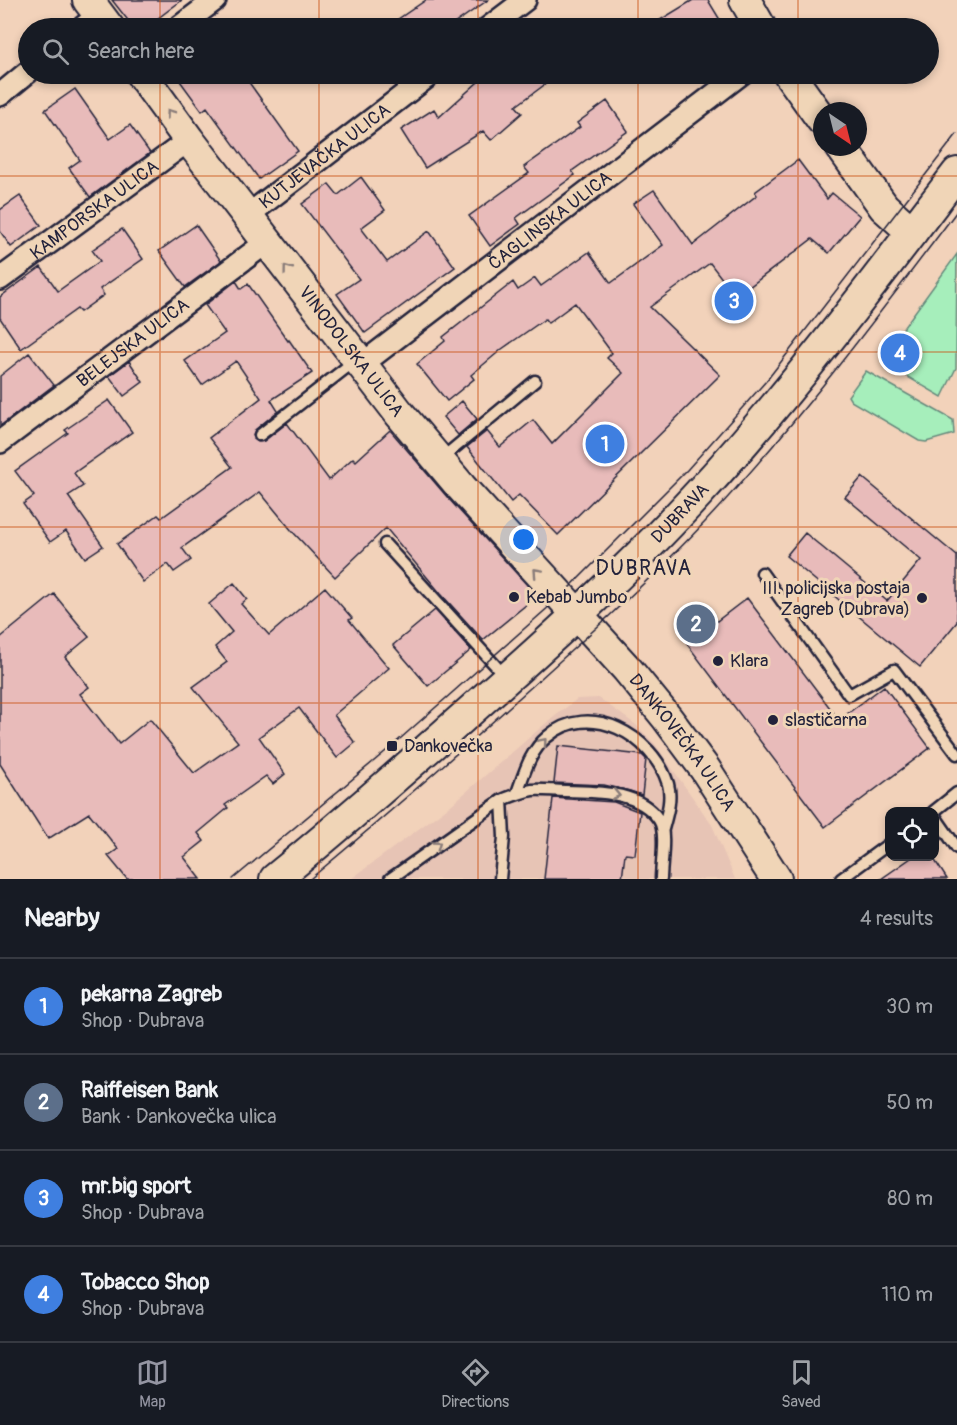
<!DOCTYPE html>
<meta charset="utf-8">
<style>
:root{--surface:#171b24;--page:#20242c;--text:#f1f3f6;--muted:#9ea1a6;--line:#363941;--accent:#9495a2}
body{margin:0;font-family:Pangolin,sans-serif;background:var(--page);color:var(--text)}
.controls{position:absolute;right:18px;bottom:18px;display:grid;overflow:hidden;border-radius:12px;box-shadow:0 3px 9px #0003}
.controls button{width:54px;height:54px;display:grid;place-items:center;padding:0;border:0;border-bottom:2px solid var(--line);background:var(--surface);color:var(--text);font:30px sans-serif}
.compass{position:absolute;left:813px;top:102px;width:54px;height:54px;border-radius:50%;background:var(--surface);box-shadow:0 3px 9px #0003;rotate:145deg}
.you{position:absolute;left:524px;top:540px;width:21px;height:21px;margin:-15px;border:4px solid #fff;border-radius:50%;background:#1a73e8;box-shadow:0 0 0 9px #1a73e833}
.badge{display:grid;place-items:center;width:39px;height:39px;border-radius:50%;background:var(--accent);color:#fff;font-size:20px;font-weight:700}
.pin{position:absolute;translate:-50% -50%;border:3px solid #fff;box-shadow:0 2px 6px #0006}
.list{margin:0;padding:0;list-style:none}
h2{display:flex;justify-content:space-between;align-items:center;height:78px;margin:0;padding:0 24px;font-size:26px}
h2 small{font-size:20px;font-weight:400;color:var(--muted)}
.list li{display:grid;grid-template-columns:39px 1fr auto;gap:18px;align-items:center;box-sizing:border-box;height:96px;padding:0 24px;border-top:2px solid var(--line)}
.list b{display:block;font-size:22px;white-space:nowrap}
.list p{margin:0;font-size:20px;white-space:nowrap;color:var(--muted)}
.list em{font-size:20px;font-style:normal;color:var(--muted)}
.icon{flex:none;width:33px;height:33px;fill:none;stroke:currentColor;stroke-width:2;stroke-linecap:round;stroke-linejoin:round}
.map{position:relative;flex:none;width:957px;height:879px;overflow:hidden}
.search{position:absolute;background:var(--surface);box-shadow:0 3px 9px #0003;left:18px;right:18px;top:18px;height:66px;display:flex;align-items:center;gap:15px;box-sizing:border-box;padding:0 21px;border-radius:33px;color:var(--muted);font-size:22px}
.sheet{height:462px;background:var(--surface)}
nav{display:flex;justify-content:space-around;align-items:center;box-sizing:border-box;height:84px;border-top:2px solid var(--line);background:var(--surface);font-size:16px;color:var(--muted)}
nav a{display:grid;justify-items:center;gap:3px}
nav .on{color:var(--accent)}
.map>svg:first-child{display:block}
.built{fill:#e7c4b5}
.green{fill:#a6eebb;stroke:#64887b;stroke-width:1.5}
.building{fill:#e8bbba;stroke:#22223b;stroke-width:1.5}
.lines{fill:none;stroke-linecap:round;stroke-linejoin:round}
.lane-casing{stroke:#22223b;stroke-width:15}
.street-casing{stroke:#22223b;stroke-width:26}
.secondary-casing{stroke:#22223b;stroke-width:34}
.lane{stroke:#f0d5b7;stroke-width:10}
.street{stroke:#f0d5b7;stroke-width:21}
.secondary{stroke:#f0d5b7;stroke-width:30}
.tram{stroke:#22223b;stroke-width:1.5}
.oneway{stroke:#897c79}
.grid{fill:none;stroke:#ca5113;stroke-width:1.5;stroke-opacity:0.55}
.poi-dot{fill:#22223b;stroke:#f0d5b7;stroke-width:2}
.labels{text-anchor:middle;stroke-width:6;stroke-linejoin:round;paint-order:stroke}
.street-label{font-size:18px;fill:#22223b;stroke:#f0d5b7}
.poi-label{font-size:18px;fill:#22223b;stroke:#f0d5b7;text-anchor:start}
.quarter-label{font-size:21px;letter-spacing:1.5px;fill:#22223b;stroke:#f0d5b7}
</style>
<div class="map">
<svg width="957" height="879" viewBox="0 0 957 879">
<rect width="100%" height="100%" fill="#f2d2ba"/>
<filter id="ink" filterUnits="userSpaceOnUse"><feTurbulence type="fractalNoise" baseFrequency=".0167" numOctaves="2"/><feDisplacementMap in="SourceGraphic" scale="12" xChannelSelector="R" yChannelSelector="G"/><feConvolveMatrix kernelMatrix="1 2 1 2 8 2 1 2 1" color-interpolation-filters="sRGB"/></filter>
<g filter="url(#ink)">
<!-- built -->
<path class="built" d="M 599,698 L 636,725 L 655,744 L 712,825 L 735,879 L 351,879 L 451,805 L 545,724 L 577,699 Z"/>
<!-- green -->
<path class="green" d="M 957,254 L 956,368 L 942,397 L 906,376 L 907,372 L 915,368 L 905,358 L 913,347 L 899,334 Z
M 866,371 L 953,420 L 954,434 L 926,442 L 919,441 L 851,401 L 848,396 Z"/>
<!-- building -->
<path class="building" d="M 112,0 L 182,0 L 145,28 L 134,28 Z
M 426,0 L 488,0 L 448,28 L 385,28 Z
M 693,0 L 708,0 L 725,28 L 647,28 Z
M 175,74 L 243,74 L 298,151 L 259,179 L 207,107 L 202,111 Z
M 487,74 L 559,74 L 516,106 L 522,113 L 491,140 L 483,131 L 425,168 L 401,130 L 434,109 L 439,117 Z
M 75,89 L 110,139 L 130,125 L 150,153 L 90,197 L 69,168 L 80,160 L 45,110 Z
M 607,101 L 628,131 L 572,171 L 575,175 L 516,218 L 520,224 L 490,246 L 469,216 L 529,173 L 524,167 L 580,127 L 577,123 Z
M 798,160 L 827,199 L 832,193 L 860,216 L 829,253 L 812,239 L 736,297 L 710,263 L 650,307 L 720,375 L 558,535 L 519,495 L 511,502 L 467,447 L 487,431 L 500,447 L 533,420 L 552,444 L 623,373 L 607,358 L 612,353 L 575,303 L 548,323 L 545,319 L 502,349 L 471,375 L 474,379 L 447,401 L 417,364 L 445,341 L 443,337 L 513,282 L 518,290 L 535,278 L 541,286 L 589,252 L 611,283 L 663,245 L 633,204 L 654,190 L 693,245 L 757,195 L 755,192 Z
M 361,177 L 385,210 L 361,228 L 387,262 L 429,231 L 455,267 L 365,333 L 337,294 L 359,279 L 302,204 L 329,184 L 338,195 Z
M 20,196 L 41,225 L 11,247 L 0,231 L 0,210 Z
M 196,225 L 221,261 L 185,287 L 159,251 Z
M 122,229 L 143,259 L 100,289 L 104,295 L 80,312 L 77,309 L 21,349 L 0,318 L 0,297 L 41,267 L 58,291 L 100,261 L 92,250 Z
M 236,281 L 241,289 L 248,284 L 288,341 L 289,340 L 312,373 L 271,400 L 278,411 L 255,430 L 253,435 L 255,440 L 258,442 L 264,441 L 287,423 L 329,480 L 353,458 L 356,461 L 390,430 L 448,498 L 537,596 L 483,640 L 441,594 L 386,528 L 335,577 L 292,531 L 260,492 L 182,548 L 191,560 L 174,572 L 168,564 L 143,582 L 117,544 L 158,515 L 161,518 L 232,467 L 209,438 L 261,398 L 236,361 L 202,385 L 185,361 L 225,333 L 205,305 Z
M 29,353 L 54,385 L 0,426 L 0,376 Z
M 129,361 L 143,382 L 124,396 L 109,376 Z
M 109,400 L 132,432 L 74,473 L 83,486 L 68,496 L 103,546 L 85,558 L 66,531 L 50,542 L 23,504 L 34,496 L 15,471 L 68,433 L 65,430 Z
M 462,401 L 477,419 L 458,435 L 443,417 Z
M 862,477 L 957,556 L 957,622 L 920,667 L 786,556 L 805,533 L 887,601 L 921,560 L 845,497 Z
M 234,583 L 247,599 L 241,604 L 269,635 L 325,587 L 352,618 L 349,620 L 389,668 L 334,715 L 355,743 L 337,758 L 299,708 L 259,737 L 285,774 L 273,784 L 266,776 L 225,805 L 228,808 L 198,833 L 204,841 L 184,857 L 201,879 L 127,879 L 108,856 L 118,849 L 89,813 L 48,839 L 0,764 L 0,638 L 54,594 L 89,637 L 65,657 L 89,687 L 80,694 L 119,744 L 150,719 L 194,773 L 238,742 L 193,687 L 227,662 L 215,647 L 232,632 L 209,604 Z
M 747,598 L 839,720 L 884,686 L 930,748 L 825,827 L 687,644 Z
M 435,610 L 471,650 L 428,686 L 393,645 Z
M 558,746 L 642,755 L 646,759 L 642,795 L 630,791 L 604,785 L 554,783 Z
M 553,798 L 614,802 L 640,812 L 635,855 L 625,854 L 622,879 L 544,879 Z
M 914,856 L 932,856 L 947,879 L 881,879 Z"/>
<g class="lines">
<defs>
<path id="lane" d="M 260,435 L 356,360
M 441,459 L 535,381
M 385,544 L 505,676
M 762,573 L 849,695 L 894,670 L 957,754
M 517,793 C 524,774 530,751 547,737 C 589,700 653,735 668,784 C 672,799 667,814 663,829
M 933,812 L 957,793
M 934,815 L 957,848
M 390,879 L 502,800 C 512,796 521,792 532,790 C 543,789 554,791 565,791 C 595,792 639,790 659,820 C 667,832 661,864 661,879
M 500,879 L 504,837 L 502,800
M 841,879 L 890,843"/>
<g id="street">
<path d="M 82,28 L 99,15"/>
<path d="M 178,28 L 215,0"/>
<path d="M 488,28 L 525,0"/>
<path d="M 0,95 L 28,72"/>
<path id="s1" d="M 247,216 L 431,74"/>
<path id="s2" d="M 0,279 L 189,140"/>
<path id="s3" d="M 361,365 L 741,74"/>
<path id="s4" d="M 0,442 L 267,242"/>
</g>
<g id="secondary">
<path d="M 88,0 L 109,28"/>
<path d="M 745,0 L 761,28"/>
<path id="s5" d="M 141,74 L 189,140 L 399,413 L 461,487 L 627,669 L 667,718 L 705,769 L 776,879"/>
<path d="M 789,74 L 822,120"/>
<path d="M 841,147 L 884,207 L 912,232"/>
<path id="s6" d="M 275,879 C 344,823 411,764 477,705 C 554,637 630,568 699,493 C 792,392 874,282 957,173"/>
</g>
</defs>
<!-- lane casing -->
<use href="#lane" class="lane-casing"/>
<!-- street casing -->
<use href="#street" class="street-casing"/>
<!-- secondary casing -->
<use href="#secondary" class="secondary-casing"/>
<!-- lane -->
<use href="#lane" class="lane"/>
<!-- street -->
<use href="#street" class="street"/>
<!-- secondary -->
<use href="#secondary" class="secondary"/>
<!-- tram -->
<path class="tram" d="M 233,879 L 392,746 L 560,597 L 687,470 L 767,380 L 957,134
M 310,879 C 395,808 479,735 561,660 C 611,615 660,570 706,521 C 797,424 877,317 957,211"/>
</g>
<!-- one-way arrows -->
<defs><path id="oneway-chevron" d="M-2-3.5L2.5 0L-2 3.5" fill="none" stroke-width="1.6" stroke-linecap="round" stroke-linejoin="round" transform="scale(1.5)"/></defs>
<g class="oneway">
<use href="#oneway-chevron" transform="translate(170 113) rotate(-126)"/>
<use href="#oneway-chevron" transform="translate(287 269) rotate(-127)"/>
<use href="#oneway-chevron" transform="translate(537 572) rotate(-133)"/>
<use href="#oneway-chevron" transform="translate(543 742) rotate(-49)"/>
<use href="#oneway-chevron" transform="translate(616 795) rotate(13)"/>
<use href="#oneway-chevron" transform="translate(437 845) rotate(-36)"/>
</g>
</g>
<!-- grid -->
<path class="grid" d="M 160,0 L 160,28M 319,0 L 319,28M 478,0 L 478,28M 638,0 L 638,28M 798,0 L 798,28M 160,74 L 160,879M 319,74 L 319,879M 478,74 L 478,879M 638,74 L 638,879M 798,74 L 798,879M 0,176 L 957,176M 0,352 L 957,352M 0,527 L 957,527M 0,703 L 957,703"/>
<!-- markers -->
<g class="poi-dot">
<circle cx="514" cy="597" r="6"/>
<circle cx="922" cy="598" r="6"/>
<circle cx="718" cy="661" r="6"/>
<circle cx="773" cy="720" r="6"/>
<rect x="386" y="740" width="12" height="12" rx="3"/>
</g>
<g class="labels">
<!-- street labels -->
<g class="street-label">
<text dy="6" stroke="none"><textPath href="#s1" startOffset="98">KUTJEVAČKA ULICA</textPath></text>
<text dy="6" stroke="none"><textPath href="#s2" startOffset="117">KAMPORSKA ULICA</textPath></text>
<text dy="6" stroke="none"><textPath href="#s3" startOffset="238">ČAGLINSKA ULICA</textPath></text>
<text dy="6" stroke="none"><textPath href="#s4" startOffset="166">BELEJSKA ULICA</textPath></text>
<text dy="6" stroke="none"><textPath href="#s5" startOffset="348">VINODOLSKA ULICA</textPath></text>
<text dy="6" stroke="none"><textPath href="#s6" startOffset="546">DUBRAVA</textPath></text>
<text dy="6" stroke="none"><textPath href="#s5" startOffset="861">DANKOVEČKA ULICA</textPath></text>
</g>
<!-- poi labels -->
<g class="poi-label">
<text x="910" y="594" text-anchor="end">III. policijska postaja<tspan x="910" dy="21">Zagreb (Dubrava)</tspan></text>
<text x="526" y="603">Kebab Jumbo</text>
<text x="730" y="667">Klara</text>
<text x="785" y="726">slastičarna</text>
<text x="404" y="752">Dankovečka</text>
</g>
<!-- quarter labels -->
<g class="quarter-label">
<text x="644" y="575">DUBRAVA</text>
</g>
</g>
</svg>
<div class="controls">
<button><svg class="icon" aria-label="locate" viewBox="0 0 24 24"><circle cx="12" cy="12" r="6"/><path d="M12 2v4M12 18v4M2 12h4M18 12h4"/></svg></button>
</div>
<svg class="compass" viewBox="-18 -18 36 36"><path d="M0-13l5 13h-10z" fill="#e53935"/><path d="M0 13l5-13h-10z" fill="#9ea1a6"/></svg>
<div class="you"></div>
<div class="pin badge" style="left:605px;top:444px;background:#3f7fe0">1</div>
<div class="pin badge" style="left:696px;top:624px;background:#5c6f8a">2</div>
<div class="pin badge" style="left:734px;top:301px;background:#3f7fe0">3</div>
<div class="pin badge" style="left:900px;top:353px;background:#3f7fe0">4</div>
<div class="search"><svg class="icon" aria-label="search" viewBox="0 0 24 24"><circle cx="10" cy="10" r="6"/><path d="M15 15l6 6"/></svg>Search here</div>
</div>
<section class="sheet">
<h2>Nearby<small>4 results</small></h2>
<ul class="list">
<li><span class="badge" style="background:#3f7fe0">1</span><div><b>pekarna Zagreb</b><p>Shop · Dubrava</p></div><em>30 m</em></li>
<li><span class="badge" style="background:#5c6f8a">2</span><div><b>Raiffeisen Bank</b><p>Bank · Dankovečka ulica</p></div><em>50 m</em></li>
<li><span class="badge" style="background:#3f7fe0">3</span><div><b>mr.big sport</b><p>Shop · Dubrava</p></div><em>80 m</em></li>
<li><span class="badge" style="background:#3f7fe0">4</span><div><b>Tobacco Shop</b><p>Shop · Dubrava</p></div><em>110 m</em></li>
</ul>
</section>
<nav>
<a class="on"><svg class="icon" aria-label="map" viewBox="0 0 24 24"><path d="M3 6l6-2 6 2 6-2v14l-6 2-6-2-6 2zM9 4v14M15 6v14"/></svg>Map</a>
<a><svg class="icon" aria-label="directions" viewBox="0 0 24 24"><path d="M12 3l9 9-9 9-9-9zM9 14v-3h6M13 9l2 2-2 2"/></svg>Directions</a>
<a><svg class="icon" aria-label="saved" viewBox="0 0 24 24"><path d="M7 4h10v16l-5-4-5 4z"/></svg>Saved</a>
</nav>
